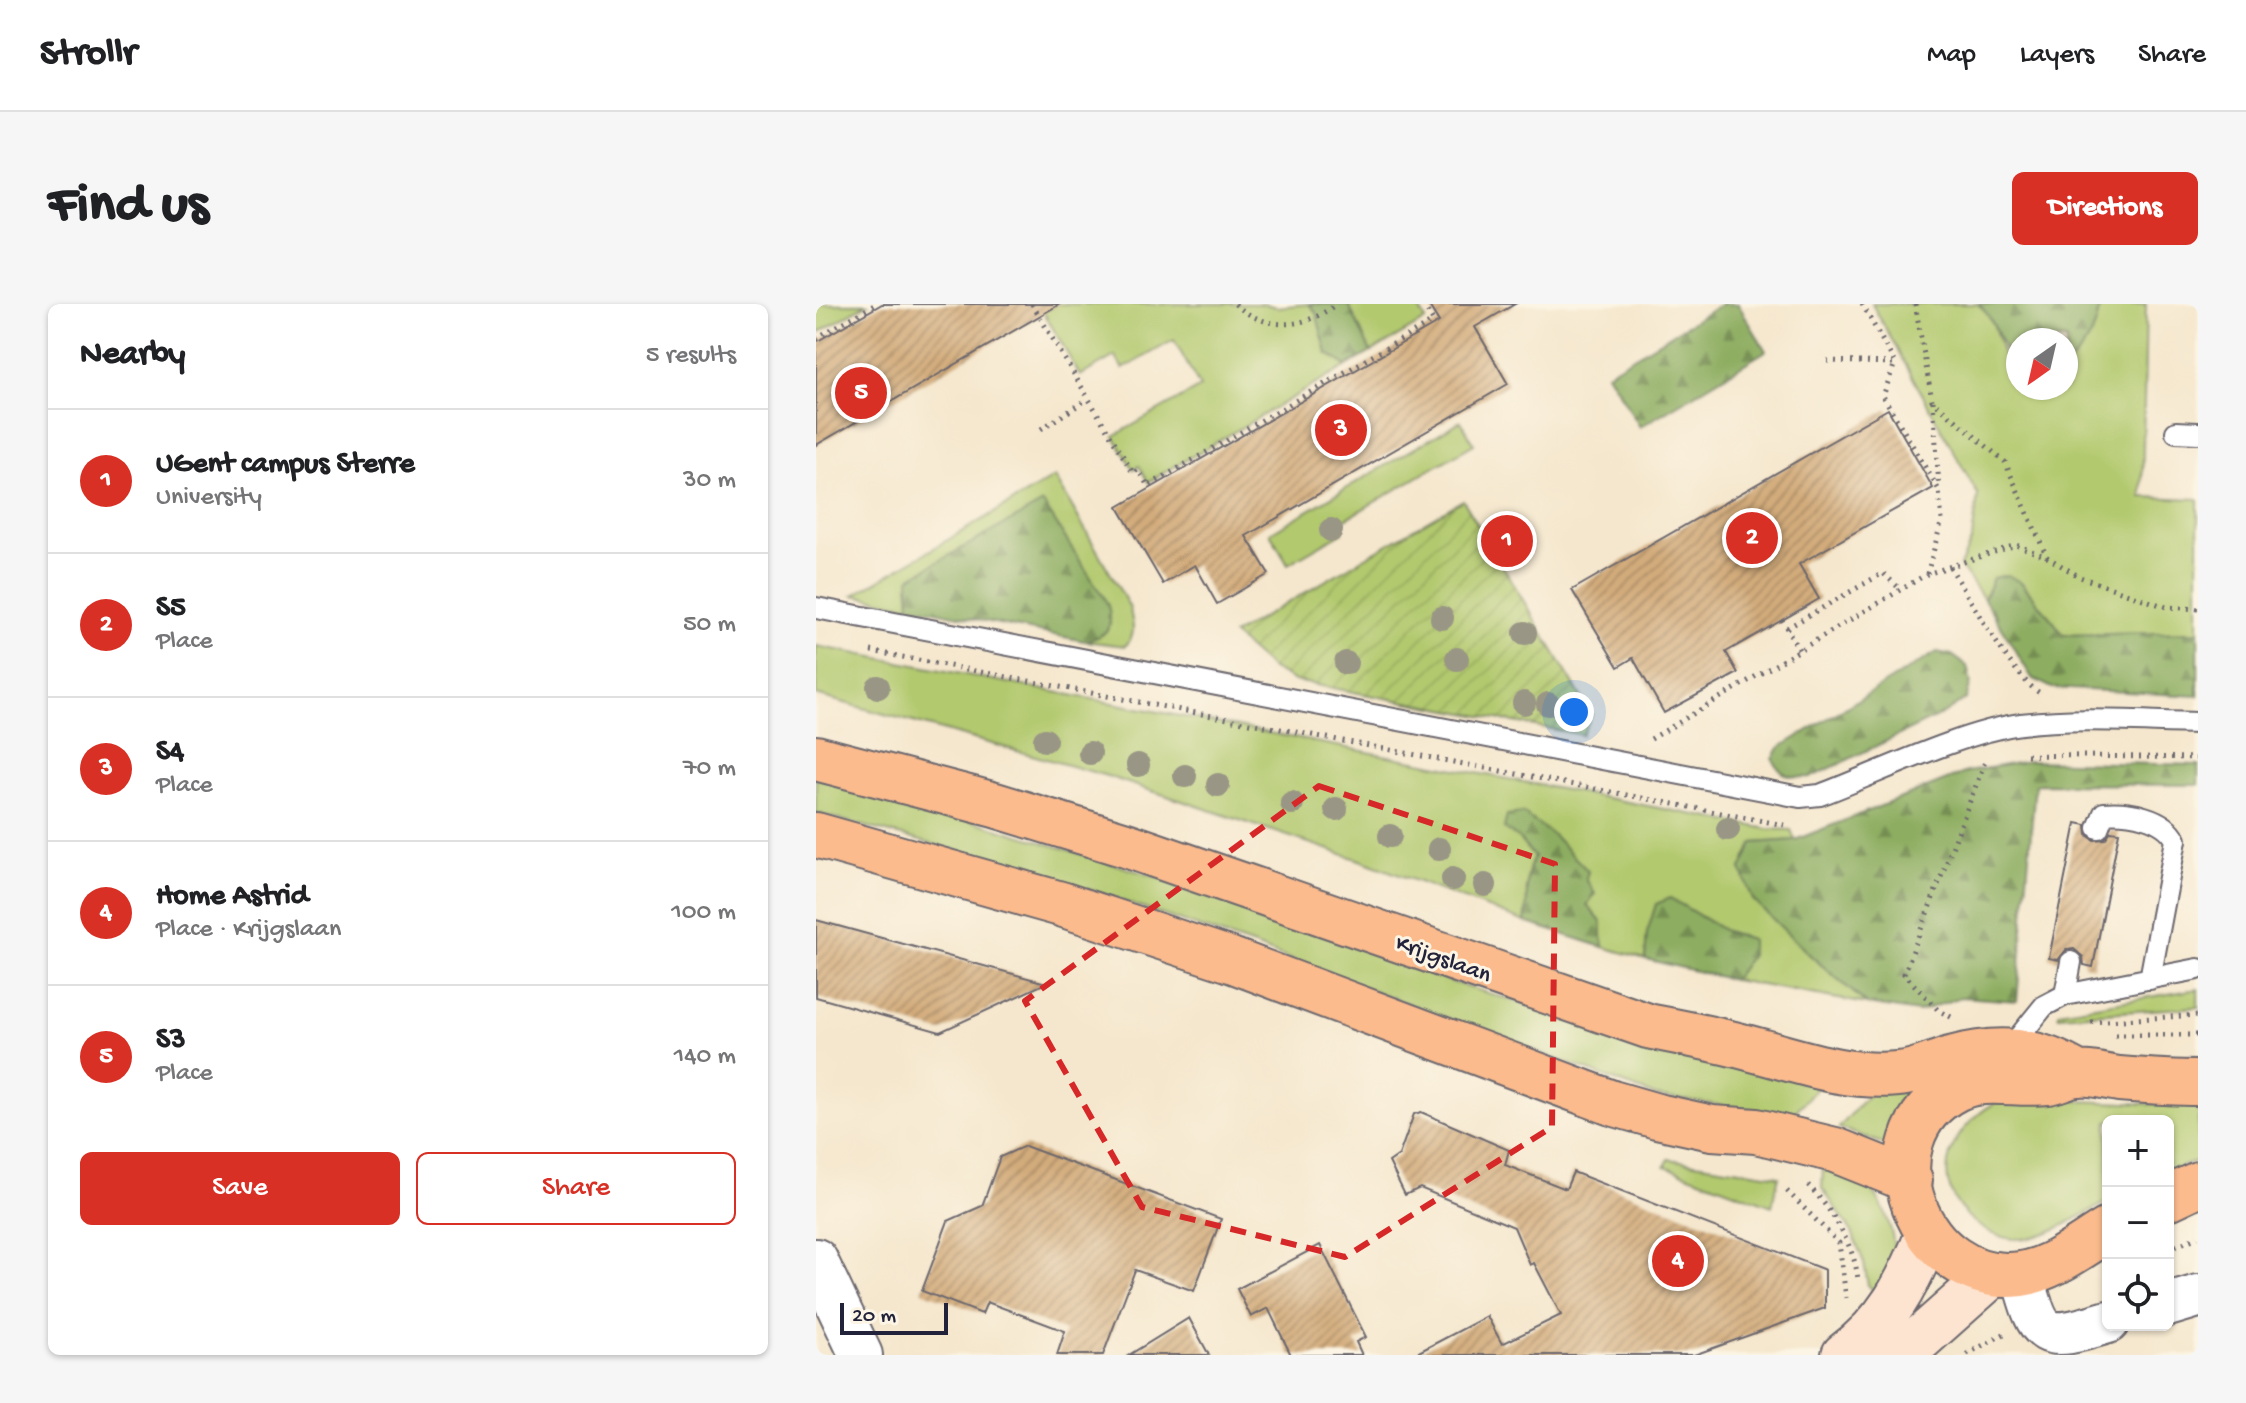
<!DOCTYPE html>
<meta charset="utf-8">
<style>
:root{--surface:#fff;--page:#f6f6f6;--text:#202124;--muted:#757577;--line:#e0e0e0;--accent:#d93025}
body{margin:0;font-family:"Gochi Hand",sans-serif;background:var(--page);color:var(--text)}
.controls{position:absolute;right:24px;bottom:24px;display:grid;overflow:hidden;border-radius:12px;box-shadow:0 2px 6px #0004}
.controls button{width:72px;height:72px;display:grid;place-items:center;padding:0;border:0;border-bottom:2px solid var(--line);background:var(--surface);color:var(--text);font:40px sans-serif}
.compass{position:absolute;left:1190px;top:24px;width:72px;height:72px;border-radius:50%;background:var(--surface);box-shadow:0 2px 6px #0004;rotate:214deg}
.scale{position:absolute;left:24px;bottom:20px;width:108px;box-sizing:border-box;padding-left:8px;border:4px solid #22223b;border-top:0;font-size:22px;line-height:28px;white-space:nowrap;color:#22223b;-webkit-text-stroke:6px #fcf5e5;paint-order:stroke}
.you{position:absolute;left:758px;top:408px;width:28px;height:28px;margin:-20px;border:6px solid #fff;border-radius:50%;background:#1a73e8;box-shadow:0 0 0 12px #1a73e833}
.badge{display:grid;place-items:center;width:52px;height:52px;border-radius:50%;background:var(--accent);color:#fff;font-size:26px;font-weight:700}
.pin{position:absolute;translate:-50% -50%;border:4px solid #fff;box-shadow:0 2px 8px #0006}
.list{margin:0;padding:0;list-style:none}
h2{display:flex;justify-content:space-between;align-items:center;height:104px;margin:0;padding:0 32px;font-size:34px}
h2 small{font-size:26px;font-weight:400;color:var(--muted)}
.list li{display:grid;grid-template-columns:52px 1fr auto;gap:24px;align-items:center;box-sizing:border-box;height:144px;padding:0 32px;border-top:2px solid var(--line)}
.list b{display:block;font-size:30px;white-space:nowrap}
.list p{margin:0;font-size:26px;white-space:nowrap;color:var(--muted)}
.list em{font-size:26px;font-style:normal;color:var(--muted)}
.actions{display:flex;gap:16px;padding:24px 32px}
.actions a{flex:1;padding:18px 0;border:2px solid var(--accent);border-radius:12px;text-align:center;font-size:28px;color:var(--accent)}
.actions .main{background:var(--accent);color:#fff}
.icon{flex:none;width:44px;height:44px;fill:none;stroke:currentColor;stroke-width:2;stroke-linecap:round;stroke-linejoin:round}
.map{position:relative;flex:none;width:1382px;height:1051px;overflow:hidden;border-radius:12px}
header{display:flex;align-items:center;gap:48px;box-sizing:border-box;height:112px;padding:0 40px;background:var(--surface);border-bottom:2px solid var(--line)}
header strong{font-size:38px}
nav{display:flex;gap:44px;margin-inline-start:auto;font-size:28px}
.intro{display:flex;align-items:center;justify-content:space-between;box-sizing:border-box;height:192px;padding:0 48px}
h1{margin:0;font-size:56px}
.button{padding:20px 36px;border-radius:12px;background:var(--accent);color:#fff;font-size:28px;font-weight:700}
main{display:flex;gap:48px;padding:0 48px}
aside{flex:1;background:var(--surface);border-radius:12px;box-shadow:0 2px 6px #0004}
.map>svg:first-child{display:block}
.grass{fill:#b2c96e;stroke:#6a7654;stroke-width:2}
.forest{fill:url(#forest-firs);stroke:#58684e;stroke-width:2}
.garden{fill:url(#garden-furrows);stroke:#6a7654;stroke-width:2}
.building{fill:url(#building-hatch)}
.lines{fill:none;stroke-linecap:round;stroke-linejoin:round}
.lane-casing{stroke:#6c676e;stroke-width:24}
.street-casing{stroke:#6c676e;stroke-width:46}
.secondary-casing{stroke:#6c676e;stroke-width:48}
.primary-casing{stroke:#6c676e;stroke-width:48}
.path{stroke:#6c676e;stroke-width:5;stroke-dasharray:2 6;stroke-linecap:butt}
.lane{stroke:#fff;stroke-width:20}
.street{stroke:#fff;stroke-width:42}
.secondary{stroke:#fde4d1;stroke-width:44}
.primary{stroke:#fbbb8d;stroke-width:44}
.tree{fill:#999685}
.marked{fill:none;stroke:#d62828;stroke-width:6;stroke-dasharray:16 10;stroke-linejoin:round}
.labels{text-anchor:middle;stroke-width:6;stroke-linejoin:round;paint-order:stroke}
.street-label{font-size:24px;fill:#22223b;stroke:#fcf5e5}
</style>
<header>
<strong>Strollr</strong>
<nav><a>Map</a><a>Layers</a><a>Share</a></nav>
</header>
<div class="intro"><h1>Find us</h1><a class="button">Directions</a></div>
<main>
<aside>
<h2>Nearby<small>5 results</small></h2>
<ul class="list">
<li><span class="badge">1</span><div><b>UGent campus Sterre</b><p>University</p></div><em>30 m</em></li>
<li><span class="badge">2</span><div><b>S5</b><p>Place</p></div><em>50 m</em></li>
<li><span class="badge">3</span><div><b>S4</b><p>Place</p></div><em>70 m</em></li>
<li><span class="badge">4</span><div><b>Home Astrid</b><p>Place · Krijgslaan</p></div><em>100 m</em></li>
<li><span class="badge">5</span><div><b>S3</b><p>Place</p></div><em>140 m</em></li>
</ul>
<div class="actions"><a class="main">Save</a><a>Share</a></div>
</aside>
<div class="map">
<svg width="1382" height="1051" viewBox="0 0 1382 1051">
<defs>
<pattern id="forest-firs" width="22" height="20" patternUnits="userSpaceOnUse" patternTransform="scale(2)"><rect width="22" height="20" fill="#8dad61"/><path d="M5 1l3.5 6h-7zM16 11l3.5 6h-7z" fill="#738c51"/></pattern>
<pattern id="garden-furrows" width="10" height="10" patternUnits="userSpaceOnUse" patternTransform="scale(2)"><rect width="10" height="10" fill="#b2c96e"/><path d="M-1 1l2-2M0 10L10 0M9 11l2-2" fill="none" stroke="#99ac60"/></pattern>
<pattern id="building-hatch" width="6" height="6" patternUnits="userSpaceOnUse" patternTransform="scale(2)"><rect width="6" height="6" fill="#d3ac7b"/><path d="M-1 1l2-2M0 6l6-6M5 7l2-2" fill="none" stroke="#ab8c66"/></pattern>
</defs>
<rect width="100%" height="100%" fill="#fcf5e5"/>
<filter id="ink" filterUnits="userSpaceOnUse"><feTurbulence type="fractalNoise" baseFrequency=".0125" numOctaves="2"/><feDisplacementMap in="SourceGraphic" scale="16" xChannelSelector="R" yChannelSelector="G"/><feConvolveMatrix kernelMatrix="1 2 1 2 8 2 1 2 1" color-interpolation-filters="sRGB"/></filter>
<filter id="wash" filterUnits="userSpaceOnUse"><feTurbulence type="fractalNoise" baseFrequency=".006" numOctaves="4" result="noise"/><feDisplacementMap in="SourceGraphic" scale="32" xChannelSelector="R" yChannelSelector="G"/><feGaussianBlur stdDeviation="1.8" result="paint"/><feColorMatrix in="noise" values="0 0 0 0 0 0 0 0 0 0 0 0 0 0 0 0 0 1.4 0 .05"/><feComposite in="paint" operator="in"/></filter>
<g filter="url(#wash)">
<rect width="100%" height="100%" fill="#f5e7cd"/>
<!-- grass -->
<path class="grass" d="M 0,0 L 51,0 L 0,30 Z
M 223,0 L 448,0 L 461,3 L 493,0 L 500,8 L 511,49 L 531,62 L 332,178 L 323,162 L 317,165 L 298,132 L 384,83 L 358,36 L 307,65 L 299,52 L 264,72 Z
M 532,0 L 600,0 L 610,16 L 555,48 Z
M 1056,0 L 1162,0 L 1175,12 L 1186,48 L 1202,73 L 1202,84 L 1250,84 L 1250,62 C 1269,45 1283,25 1283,0 L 1330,0 L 1326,193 L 1382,195 L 1382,328 L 1248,331 L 1207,280 L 1177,274 L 1168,295 L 1144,262 L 1156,235 L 1162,191 Z
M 645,117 L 658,140 L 523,219 L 527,228 L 472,260 L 454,229 Z
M 239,173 L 313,302 C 316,316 322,331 309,342 L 268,337 C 292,332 299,323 291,299 L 92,281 L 94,302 L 38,291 Z
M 0,342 L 952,525 L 975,526 L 979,536 L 937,539 L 925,565 L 937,595 L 995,652 L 1051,700 L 917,676 L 935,651 L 935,635 L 909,627 L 854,594 L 831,629 L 829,655 L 787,643 L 785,618 L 771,601 L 753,549 L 738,532 L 703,534 L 718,553 C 706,576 714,592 709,618 L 541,555 L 291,472 L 0,391 Z
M 0,473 L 55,486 L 455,608 L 639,679 L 815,733 L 1006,779 L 976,811 L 840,792 L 444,644 L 221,568 L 0,509 Z
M 1382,685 L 1382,703 L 1242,712 L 1242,708 Z
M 1108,780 L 1078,821 L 1071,841 L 1023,824 L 1056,786 Z
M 1188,794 L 1382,802 L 1382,856 L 1352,868 L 1352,817 L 1292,817 L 1292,898 C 1266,910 1235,932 1207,935 C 1190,936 1174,930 1161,920 C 1105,878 1136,819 1188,794 Z
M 853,855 L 963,872 L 956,902 L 849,862 Z
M 1007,865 C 1020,869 1037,872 1048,880 C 1067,893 1082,935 1077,959 C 1075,970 1069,982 1065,994 L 1052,981 L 1048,959 L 1036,928 L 1006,884 Z"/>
<!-- forest -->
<path class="forest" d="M 493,0 L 532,0 L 555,48 L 531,62 L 511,49 L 500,8 Z
M 906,0 L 922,0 L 950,47 L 824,123 L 791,69 Z
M 1162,0 L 1283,0 C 1283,25 1269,45 1250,62 L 1250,36 L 1202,36 L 1202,73 C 1187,49 1182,18 1162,0 Z
M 227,199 L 291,299 C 299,323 292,332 268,337 L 94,302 L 93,274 Z
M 1192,271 L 1207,280 L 1248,331 L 1382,328 L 1382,392 L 1236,384 L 1216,374 L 1168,295 L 1177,274 Z
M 1121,348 L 1136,351 L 1151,362 L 1155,379 L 1150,395 L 1129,409 L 996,473 C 977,474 965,474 957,455 L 963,444 Z
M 1212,457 L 1382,461 L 1382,481 L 1219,480 L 1201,697 L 1145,693 L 1102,708 L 1051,700 L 995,652 L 937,596 L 925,565 L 937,539 L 979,536 L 1151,468 Z
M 707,509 L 738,532 L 772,567 L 770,575 L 779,590 L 771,601 L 785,618 L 787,643 L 709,618 C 714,591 706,577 718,553 L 703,535 L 688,524 L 691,511 Z
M 854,594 L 909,627 L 935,635 L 935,651 L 917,676 L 829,655 L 831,629 L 840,600 Z"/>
<!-- garden -->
<path class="garden" d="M 647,196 L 776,411 L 766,431 L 479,377 L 456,365 L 417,331 Z"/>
<g id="blocks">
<!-- building -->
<path class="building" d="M 66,0 L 244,0 L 0,141 L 0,38 Z
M 612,0 L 699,0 L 659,23 L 692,80 L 430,232 L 453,270 L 401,300 L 379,261 L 347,280 L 302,203 L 623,18 Z
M 1072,105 L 1117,184 L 983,260 L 1003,295 L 910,348 L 922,369 L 848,409 L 817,354 L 802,363 L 756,286 Z
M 1260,519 L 1270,521 L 1271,531 L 1278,536 L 1289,535 L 1295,527 L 1303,528 L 1277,663 L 1268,661 L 1267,653 L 1258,645 L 1250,646 L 1242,656 L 1233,654 Z
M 0,616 L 230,679 L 124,728 L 0,693 Z
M 605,808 L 693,846 L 689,861 L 750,885 L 757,868 L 1009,966 L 1009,1004 L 878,1051 L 597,1051 L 671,1012 L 686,1040 L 745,1011 L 718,959 L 714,961 L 698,923 L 604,884 L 589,891 L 573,858 L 583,851 L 598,810 Z
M 209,842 L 405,915 L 378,987 L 319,966 L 287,1051 L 241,1051 L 249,1027 L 171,998 L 166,1010 L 106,987 L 132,917 L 166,902 L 184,853 Z
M 504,941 L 550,1033 L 540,1038 L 546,1051 L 475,1051 L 452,1004 L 435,1013 L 421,985 Z
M 373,1014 L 393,1051 L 313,1051 Z"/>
</g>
</g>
<g filter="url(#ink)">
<use href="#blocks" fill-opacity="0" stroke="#6c676e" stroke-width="2"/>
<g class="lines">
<defs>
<path id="lane" d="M 1360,128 L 1382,129
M 0,304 L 984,493 L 1004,491 C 1062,469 1146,428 1205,420 C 1263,413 1324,418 1382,419
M 1282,524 L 1288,509 C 1312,507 1349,513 1360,536 L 1334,675
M 1249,691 L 1255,658
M 1190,749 L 1228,702 L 1249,691 L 1382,665"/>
<path id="street" d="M 0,956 L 45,1051
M 1206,970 C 1224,1036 1226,1038 1292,1018
M 1352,1001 L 1382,992"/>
<path id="secondary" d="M 1028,1051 C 1072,1019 1092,979 1112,930
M 1086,1051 L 1177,970"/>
<path id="primary" d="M 0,454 L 179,501 L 310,541 L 832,722 C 866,729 900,735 933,744 C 983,757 1030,775 1082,770 C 1100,769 1117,760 1134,755 C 1181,742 1221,744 1262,770
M 0,531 L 245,600 L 415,656 L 796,799 L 841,812 L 896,824 L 940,827 L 1019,846 L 1094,876
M 1352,894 L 1382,880
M 1292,926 C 1265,942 1237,965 1205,970 C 1103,985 1044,834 1140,785 C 1168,771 1201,782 1231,778 C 1241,777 1250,771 1260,770 C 1273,768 1289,773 1303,775 C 1329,777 1355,779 1382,779"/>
</defs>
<!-- lane casing -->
<use href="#lane" class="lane-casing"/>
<!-- street casing -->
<use href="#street" class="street-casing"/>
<!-- secondary casing -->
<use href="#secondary" class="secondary-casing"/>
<!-- primary casing -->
<use href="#primary" class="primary-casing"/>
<!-- path -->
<path class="path" d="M 216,0 L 317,169 L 322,166 L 332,182 L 617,17 L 607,0
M 419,0 C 449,27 488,26 520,0
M 1046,0 L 1079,59 L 1067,92 L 1123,186 L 1126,216 L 1111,270
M 1099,0 L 1116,96 L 1189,158 L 1231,253
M 0,34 L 60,0
M 1011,57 L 1078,59
M 1117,97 L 1123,182
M 225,125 L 272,95
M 1134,263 C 1153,292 1198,377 1226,390
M 966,316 L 983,346
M 971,324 L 1067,269 L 1085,286
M 55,347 L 968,521
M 835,435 L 1111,270 L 1200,241 L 1231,253 L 1264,273 L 1350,303 L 1382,305
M 1211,451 L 1382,454
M 1135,713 L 1122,706 L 1088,670 L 1170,455
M 1275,718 L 1382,711
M 1299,731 L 1382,731
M 992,881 C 1015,904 1040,944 1042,977
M 971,887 L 1023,939 L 1030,994
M 1352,945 L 1382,933
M 1151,1050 L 1188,1030"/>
<!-- lane -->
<use href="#lane" class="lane"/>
<!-- street -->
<use href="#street" class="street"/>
<!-- secondary -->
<use href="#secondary" class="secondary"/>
<!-- primary -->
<use href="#primary" class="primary"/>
</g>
<!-- trees -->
<g class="tree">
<circle cx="515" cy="226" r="12"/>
<circle cx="626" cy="314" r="12"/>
<circle cx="709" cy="329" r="12"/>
<circle cx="641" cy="355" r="12"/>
<circle cx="530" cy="359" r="12"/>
<circle cx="62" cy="383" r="12"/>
<circle cx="708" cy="399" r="12"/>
<circle cx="732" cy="400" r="12"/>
<circle cx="229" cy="436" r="12"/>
<circle cx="274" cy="449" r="12"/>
<circle cx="322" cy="461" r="12"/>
<circle cx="369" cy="472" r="12"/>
<circle cx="402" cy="481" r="12"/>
<circle cx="476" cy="499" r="12"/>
<circle cx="520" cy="505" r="12"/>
<circle cx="912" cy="525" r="12"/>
<circle cx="574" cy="532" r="12"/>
<circle cx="623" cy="545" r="12"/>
<circle cx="637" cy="575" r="12"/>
<circle cx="669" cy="581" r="12"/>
</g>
</g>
<!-- marked area -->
<path class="marked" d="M 503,482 L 739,560 L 736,823 L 529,953 L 326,903 L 209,697 Z"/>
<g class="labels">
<!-- street labels -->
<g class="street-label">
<text transform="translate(628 653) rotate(20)" y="8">Krijgslaan</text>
</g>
</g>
</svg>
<div class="controls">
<button>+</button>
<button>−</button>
<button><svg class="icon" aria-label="locate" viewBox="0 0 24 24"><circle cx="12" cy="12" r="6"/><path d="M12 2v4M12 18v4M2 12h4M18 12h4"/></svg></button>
</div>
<svg class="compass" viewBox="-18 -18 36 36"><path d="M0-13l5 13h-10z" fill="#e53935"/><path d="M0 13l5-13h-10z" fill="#757577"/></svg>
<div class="scale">20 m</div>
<div class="you"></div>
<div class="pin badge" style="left:691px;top:237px">1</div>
<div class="pin badge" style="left:936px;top:234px">2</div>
<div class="pin badge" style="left:525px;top:126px">3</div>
<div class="pin badge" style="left:862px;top:957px">4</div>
<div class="pin badge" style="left:45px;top:89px">5</div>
</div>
</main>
